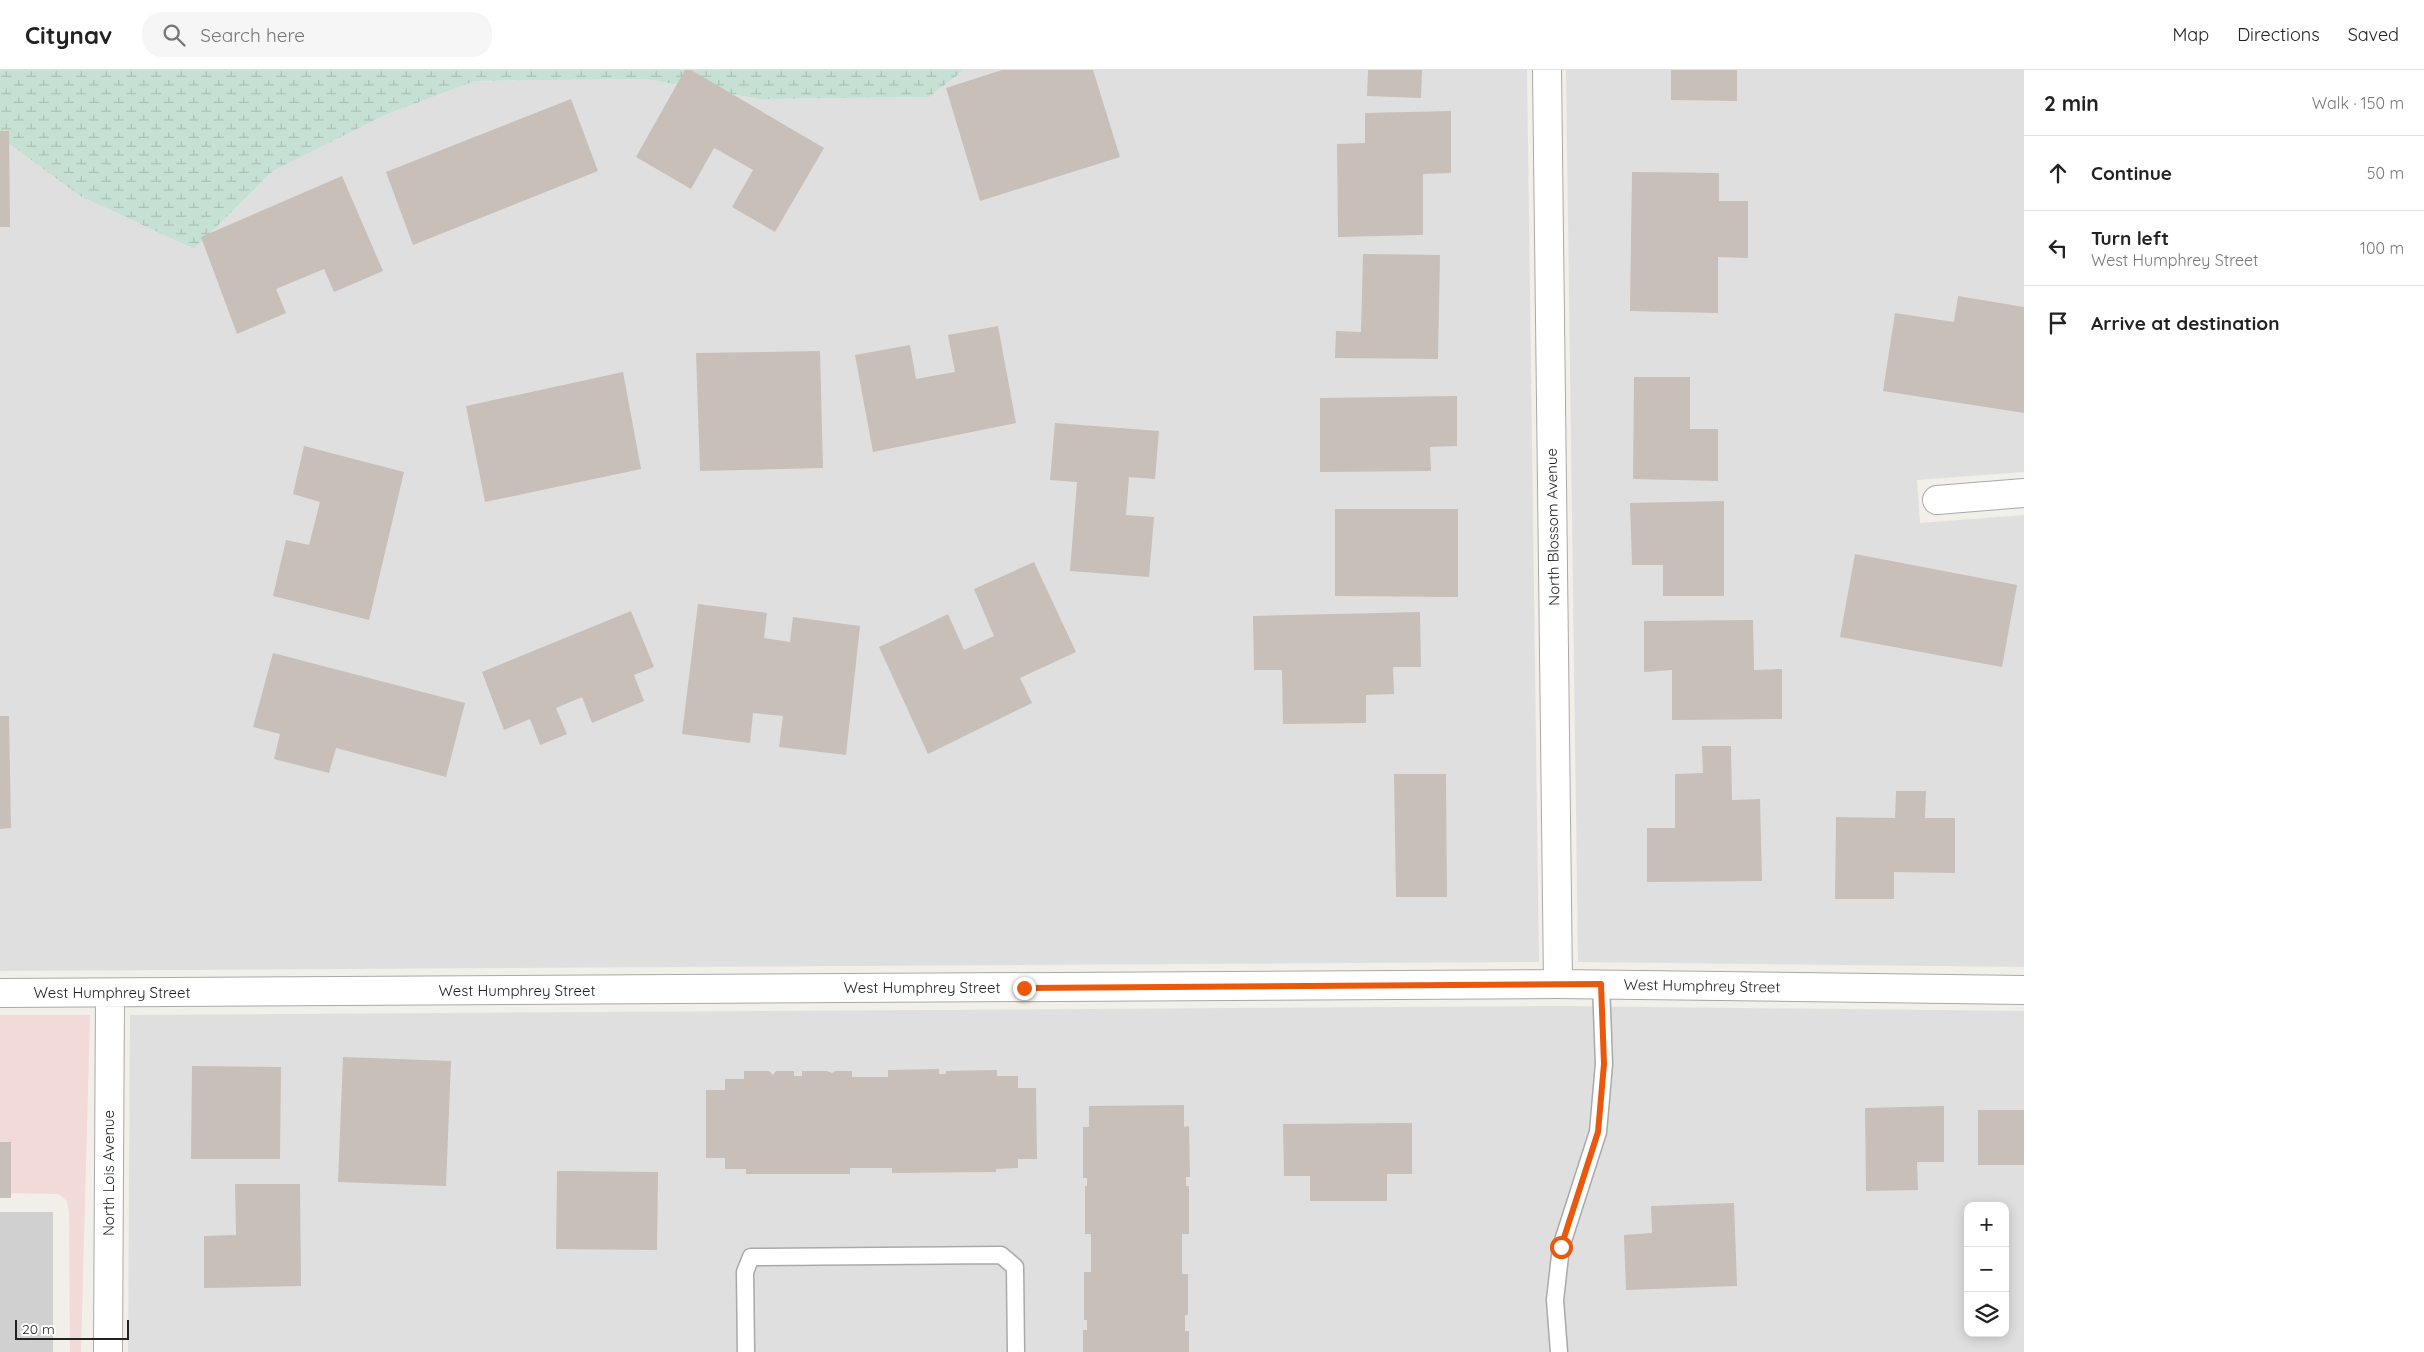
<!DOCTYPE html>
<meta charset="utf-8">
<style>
:root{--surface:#fff;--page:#f6f6f6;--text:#222;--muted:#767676;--line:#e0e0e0}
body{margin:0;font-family:Quicksand,sans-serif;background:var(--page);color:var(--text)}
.controls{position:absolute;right:15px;bottom:15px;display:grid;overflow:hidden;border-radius:10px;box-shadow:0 2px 12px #0003}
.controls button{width:45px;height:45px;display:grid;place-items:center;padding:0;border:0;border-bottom:1px solid var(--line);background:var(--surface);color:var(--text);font:25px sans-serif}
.scale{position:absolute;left:15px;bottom:12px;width:114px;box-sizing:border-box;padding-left:5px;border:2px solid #222;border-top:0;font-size:14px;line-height:18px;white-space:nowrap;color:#222;-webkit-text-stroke:4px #fff;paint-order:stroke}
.stop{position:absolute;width:15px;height:15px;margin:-11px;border:4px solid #ea580c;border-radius:50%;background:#fff}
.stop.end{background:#ea580c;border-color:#fff;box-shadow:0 1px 5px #0008}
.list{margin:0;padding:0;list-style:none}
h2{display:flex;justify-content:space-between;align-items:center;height:65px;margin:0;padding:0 20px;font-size:21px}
h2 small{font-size:16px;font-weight:400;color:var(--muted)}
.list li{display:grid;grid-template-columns:32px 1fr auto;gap:15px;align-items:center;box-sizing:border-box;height:75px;padding:0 20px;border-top:1px solid var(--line)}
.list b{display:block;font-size:19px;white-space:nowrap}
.list p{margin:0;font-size:16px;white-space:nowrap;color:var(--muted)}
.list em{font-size:16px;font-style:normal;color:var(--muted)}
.icon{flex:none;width:28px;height:28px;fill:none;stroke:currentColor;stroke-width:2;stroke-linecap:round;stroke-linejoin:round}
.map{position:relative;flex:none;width:2024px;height:1282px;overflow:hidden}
header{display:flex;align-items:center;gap:30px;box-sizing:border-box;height:70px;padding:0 25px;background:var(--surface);border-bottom:1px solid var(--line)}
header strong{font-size:24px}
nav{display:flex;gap:28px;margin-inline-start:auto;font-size:18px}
.search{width:350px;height:45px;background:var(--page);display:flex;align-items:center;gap:12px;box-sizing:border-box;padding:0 18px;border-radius:20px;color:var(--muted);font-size:19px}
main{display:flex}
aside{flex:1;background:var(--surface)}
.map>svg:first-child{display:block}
.residential{fill:#e0dfdf;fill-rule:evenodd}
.commercial{fill:#f2dad9}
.religious{fill:#d0d0d0}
.wetland{fill:url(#wetland-marsh)}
.building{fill:#c7bfb8}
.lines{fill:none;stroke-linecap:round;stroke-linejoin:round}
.lane-casing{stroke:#a9a9a9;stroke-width:19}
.street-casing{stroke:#a9a9a9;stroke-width:30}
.lane{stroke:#fff;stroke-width:16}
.street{stroke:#fff;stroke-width:28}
.route{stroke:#ea580c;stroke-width:6}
.labels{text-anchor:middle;stroke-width:5;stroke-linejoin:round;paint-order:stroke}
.street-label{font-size:15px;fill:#222;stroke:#fff}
</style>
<header>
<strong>Citynav</strong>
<div class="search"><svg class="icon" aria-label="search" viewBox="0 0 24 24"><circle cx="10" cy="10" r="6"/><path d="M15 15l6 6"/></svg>Search here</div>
<nav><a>Map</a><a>Directions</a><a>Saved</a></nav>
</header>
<main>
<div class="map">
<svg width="2024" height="1282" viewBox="0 0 2024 1282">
<defs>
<pattern id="wetland-marsh" width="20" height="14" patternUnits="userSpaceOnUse" patternTransform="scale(1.25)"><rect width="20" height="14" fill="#c6e0d4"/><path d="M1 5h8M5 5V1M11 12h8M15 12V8" fill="none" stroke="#aac0b6"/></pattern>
</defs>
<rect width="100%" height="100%" fill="#f2efe9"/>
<!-- residential -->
<path class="residential" d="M 964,0 L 1527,0 L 1539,892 L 0,901 L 0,67 L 80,126 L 194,179 L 273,101 L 385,45 L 475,11 L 645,9 L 759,29 L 929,27 Z
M 1566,0 L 2024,0 L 2024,402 L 1917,410 L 1920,453 L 2024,445 L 2024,897 L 1578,892 Z
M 1558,936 L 2024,941 L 2024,1282 L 128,1282 L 130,945 ZM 1968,1136 L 2005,1136 L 2005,1263 L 1968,1263 Z"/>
<!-- commercial -->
<path class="commercial" d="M 0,945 L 90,945 L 81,1282 L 70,1282 L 69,1142 L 67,1131 L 58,1124 L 0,1123 Z"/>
<!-- religious -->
<path class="religious" d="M 0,1142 L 53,1142 L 53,1282 L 0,1282 Z"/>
<!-- wetland -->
<path class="wetland" d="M 0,0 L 964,0 L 929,27 L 759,29 L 645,9 L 475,11 L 385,45 L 273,101 L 194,179 L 80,126 L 0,67 Z"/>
<!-- building -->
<path class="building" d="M 685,0 L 691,0 L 824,78 L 775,162 L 732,137 L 753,100 L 718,80 L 714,78 L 691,119 L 636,87 Z
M 1002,0 L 1093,0 L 1120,87 L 980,131 L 946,18 Z
M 1368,0 L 1422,0 L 1421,28 L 1367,26 Z
M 1671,0 L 1737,0 L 1737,31 L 1671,30 Z
M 571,29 L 598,101 L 413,175 L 386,102 Z
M 1451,41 L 1451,103 L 1423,104 L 1423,165 L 1338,167 L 1337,74 L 1365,73 L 1365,43 Z
M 0,61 L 9,61 L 10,157 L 0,157 Z
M 1632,102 L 1719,103 L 1719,131 L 1748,131 L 1748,188 L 1718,187 L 1718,243 L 1630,241 Z
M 342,106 L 383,201 L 334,222 L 324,199 L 276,219 L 286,243 L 237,264 L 201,167 Z
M 1363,184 L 1440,185 L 1438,289 L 1335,288 L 1336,261 L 1361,262 Z
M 1958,226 L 2024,237 L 2024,343 L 1883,321 L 1895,243 L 1954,252 Z
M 998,256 L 1016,353 L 873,382 L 855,285 L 910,275 L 916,309 L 955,302 L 948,265 Z
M 820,281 L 823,398 L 700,401 L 696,283 Z
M 623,302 L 641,399 L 485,432 L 466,336 Z
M 1634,307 L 1690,307 L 1690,359 L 1718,359 L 1718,411 L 1633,409 Z
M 1457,326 L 1457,376 L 1430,377 L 1431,401 L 1320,402 L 1320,328 Z
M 1055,353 L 1159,361 L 1155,409 L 1129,407 L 1126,445 L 1154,447 L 1149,507 L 1070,501 L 1077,412 L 1050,410 Z
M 304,376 L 404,402 L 369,550 L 273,526 L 286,470 L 309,475 L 320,432 L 293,424 Z
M 1724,431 L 1724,526 L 1663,526 L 1663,495 L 1632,495 L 1630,433 Z
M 1335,439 L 1458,439 L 1458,527 L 1335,526 Z
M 1855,484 L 2017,515 L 2002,597 L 1840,567 Z
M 1034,492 L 1076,582 L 1020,608 L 1032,633 L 928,684 L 879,577 L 948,544 L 964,580 L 994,566 L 974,519 Z
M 698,534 L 767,543 L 764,568 L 790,572 L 793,547 L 860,556 L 846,685 L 779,677 L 783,646 L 753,643 L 750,673 L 682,664 Z
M 631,541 L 654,597 L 634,605 L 644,631 L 592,653 L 582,627 L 556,638 L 567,664 L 540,675 L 530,649 L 504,660 L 482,602 Z
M 1420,542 L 1421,597 L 1393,597 L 1394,624 L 1366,625 L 1366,653 L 1283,654 L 1282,600 L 1254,600 L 1253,546 Z
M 1753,550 L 1754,600 L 1782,599 L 1782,649 L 1672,650 L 1672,600 L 1644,602 L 1644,551 Z
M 273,583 L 465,633 L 446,707 L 336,678 L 329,703 L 274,689 L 280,664 L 253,657 Z
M 0,646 L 9,646 L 11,758 L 0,759 Z
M 1702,676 L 1731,676 L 1732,730 L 1760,729 L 1762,811 L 1647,812 L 1647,758 L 1675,758 L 1675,704 L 1703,703 Z
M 1394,704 L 1446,704 L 1447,827 L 1396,827 Z
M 1896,721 L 1926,721 L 1925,748 L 1955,748 L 1955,803 L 1894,802 L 1894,829 L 1835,829 L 1836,747 L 1895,748 Z
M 343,987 L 451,991 L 446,1116 L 338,1112 Z
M 192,996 L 281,997 L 280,1089 L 191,1089 Z
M 939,999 L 939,1004 L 946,1004 L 946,1001 L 997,1000 L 997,1006 L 1018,1006 L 1018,1018 L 1036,1018 L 1037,1089 L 1018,1089 L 1018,1098 L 996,1099 L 996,1102 L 892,1103 L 892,1098 L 850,1098 L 850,1104 L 746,1104 L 746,1099 L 725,1099 L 725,1088 L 706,1088 L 706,1020 L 725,1020 L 725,1009 L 744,1009 L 744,1001 L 769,1001 L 773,1005 L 776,1001 L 794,1001 L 794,1006 L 802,1006 L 802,1001 L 827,1001 L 832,1003 L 835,1001 L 852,1001 L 852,1007 L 888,1007 L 888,1000 Z
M 1184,1035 L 1184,1057 L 1189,1056 L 1190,1107 L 1186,1107 L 1186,1116 L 1189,1116 L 1189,1164 L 1182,1164 L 1182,1204 L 1188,1204 L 1188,1245 L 1185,1245 L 1185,1261 L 1189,1261 L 1189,1282 L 1083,1282 L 1083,1260 L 1087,1260 L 1087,1250 L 1084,1250 L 1084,1202 L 1091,1202 L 1091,1164 L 1085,1164 L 1085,1116 L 1087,1116 L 1087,1108 L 1083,1108 L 1083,1057 L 1089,1057 L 1089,1036 Z
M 1944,1036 L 1944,1092 L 1917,1092 L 1918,1120 L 1866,1121 L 1865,1038 Z
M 1978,1040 L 2024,1040 L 2024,1095 L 1978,1095 Z
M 1412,1053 L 1412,1104 L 1387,1104 L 1387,1131 L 1310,1131 L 1310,1106 L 1284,1106 L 1283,1054 Z
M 0,1072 L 11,1072 L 11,1128 L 0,1128 Z
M 557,1101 L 658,1102 L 657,1180 L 556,1179 Z
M 235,1114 L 300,1114 L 301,1216 L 204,1218 L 204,1166 L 236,1165 Z
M 1734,1133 L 1737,1216 L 1626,1220 L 1624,1165 L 1652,1163 L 1651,1136 Z"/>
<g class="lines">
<defs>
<path id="lane" d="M 746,1282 L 745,1202 L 751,1187 L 1001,1185 L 1015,1197 L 1016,1282
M 1559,1282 L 1555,1230 L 1561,1177 L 1598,1062 L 1604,994 L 1601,914"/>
<path id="street" d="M 1547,0 L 1558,914
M 1937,430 L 2024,423
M 0,923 L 1558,914 L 2024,920
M 108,1282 L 110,923"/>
</defs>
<!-- lane casing -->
<use href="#lane" class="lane-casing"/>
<!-- street casing -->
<use href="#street" class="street-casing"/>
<!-- lane -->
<use href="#lane" class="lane"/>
<!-- street -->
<use href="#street" class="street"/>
</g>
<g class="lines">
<!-- route -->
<path class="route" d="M 1024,918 L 1601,914 L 1604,994 L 1598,1062 L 1561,1177"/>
</g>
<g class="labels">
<!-- street labels -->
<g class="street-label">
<text transform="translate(1553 457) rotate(-91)" y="5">North Blossom Avenue</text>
<text transform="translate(1702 916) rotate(1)" y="5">West Humphrey Street</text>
<text x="922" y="923">West Humphrey Street</text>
<text x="517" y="926">West Humphrey Street</text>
<text x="112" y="928">West Humphrey Street</text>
<text transform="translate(109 1103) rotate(-90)" y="5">North Lois Avenue</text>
</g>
</g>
</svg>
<div class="controls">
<button>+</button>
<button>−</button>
<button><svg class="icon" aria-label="layers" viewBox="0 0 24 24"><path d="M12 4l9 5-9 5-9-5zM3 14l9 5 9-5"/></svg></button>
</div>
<div class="scale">20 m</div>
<div class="stop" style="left:1561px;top:1177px"></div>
<div class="stop end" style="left:1024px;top:918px"></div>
</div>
<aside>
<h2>2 min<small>Walk · 150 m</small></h2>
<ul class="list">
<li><svg class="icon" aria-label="ahead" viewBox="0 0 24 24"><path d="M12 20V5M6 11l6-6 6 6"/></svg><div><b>Continue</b></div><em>50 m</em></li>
<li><svg class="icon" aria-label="left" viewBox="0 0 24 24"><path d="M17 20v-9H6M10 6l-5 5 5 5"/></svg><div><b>Turn left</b><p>West Humphrey Street</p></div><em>100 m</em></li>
<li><svg class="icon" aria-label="arrive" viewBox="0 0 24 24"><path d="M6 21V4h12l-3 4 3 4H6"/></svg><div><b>Arrive at destination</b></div></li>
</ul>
</aside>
</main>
